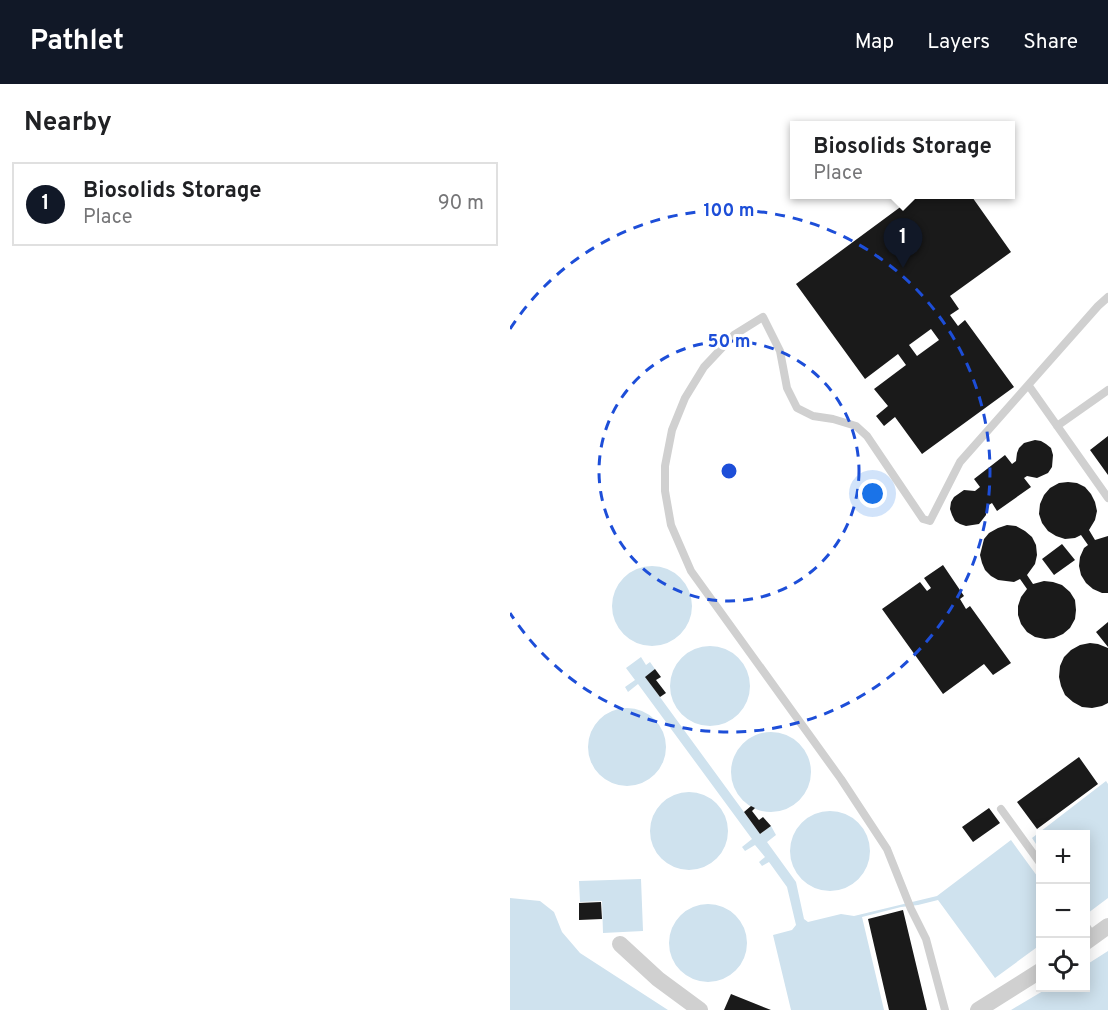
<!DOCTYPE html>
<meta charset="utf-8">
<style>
:root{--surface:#fff;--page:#f6f6f6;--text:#202124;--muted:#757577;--line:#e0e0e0;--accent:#111827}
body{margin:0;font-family:Overpass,sans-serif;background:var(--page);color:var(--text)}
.controls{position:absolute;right:18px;bottom:18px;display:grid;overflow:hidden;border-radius:0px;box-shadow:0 3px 15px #0003}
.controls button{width:54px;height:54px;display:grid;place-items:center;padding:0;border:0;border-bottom:2px solid var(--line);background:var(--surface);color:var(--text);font:30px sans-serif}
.you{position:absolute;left:363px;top:410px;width:21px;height:21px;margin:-15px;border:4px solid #fff;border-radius:50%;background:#1a73e8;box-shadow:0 0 0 9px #1a73e833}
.badge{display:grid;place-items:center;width:39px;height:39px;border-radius:50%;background:var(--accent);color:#fff;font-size:20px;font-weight:700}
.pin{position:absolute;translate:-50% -50px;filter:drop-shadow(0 2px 3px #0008)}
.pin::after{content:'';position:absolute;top:32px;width:21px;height:18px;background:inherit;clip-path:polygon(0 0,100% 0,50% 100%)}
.popup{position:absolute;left:280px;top:37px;width:225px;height:78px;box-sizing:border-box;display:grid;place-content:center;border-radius:0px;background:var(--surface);filter:drop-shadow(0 2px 4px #0005);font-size:20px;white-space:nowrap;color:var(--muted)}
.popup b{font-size:22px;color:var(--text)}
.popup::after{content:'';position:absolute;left:50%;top:100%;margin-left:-12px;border:12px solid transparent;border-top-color:var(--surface)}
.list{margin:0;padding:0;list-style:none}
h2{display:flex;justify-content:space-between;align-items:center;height:78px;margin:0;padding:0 24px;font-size:26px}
h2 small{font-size:20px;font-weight:400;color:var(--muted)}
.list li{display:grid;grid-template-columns:39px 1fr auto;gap:18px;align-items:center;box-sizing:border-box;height:84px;margin:0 12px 12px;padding:0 12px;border:2px solid var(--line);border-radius:0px}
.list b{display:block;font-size:22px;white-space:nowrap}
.list p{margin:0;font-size:20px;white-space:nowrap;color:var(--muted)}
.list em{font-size:20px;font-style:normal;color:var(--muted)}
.icon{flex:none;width:33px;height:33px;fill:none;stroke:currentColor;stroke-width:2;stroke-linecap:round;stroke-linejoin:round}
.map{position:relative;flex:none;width:598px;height:926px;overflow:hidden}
header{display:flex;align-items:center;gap:36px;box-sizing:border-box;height:84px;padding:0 30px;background:var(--accent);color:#fff}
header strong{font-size:28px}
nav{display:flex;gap:33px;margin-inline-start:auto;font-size:21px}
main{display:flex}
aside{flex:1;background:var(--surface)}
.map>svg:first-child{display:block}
.water{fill:#cfe2ee}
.building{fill:#1a1a1a;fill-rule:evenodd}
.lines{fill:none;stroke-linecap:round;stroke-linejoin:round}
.lane{stroke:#d0d0d0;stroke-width:8}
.street{stroke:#d0d0d0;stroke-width:16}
.ring{fill:none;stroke:#1d4ed8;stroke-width:3;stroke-dasharray:10 8}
.centre{fill:#1d4ed8;stroke:#fff;stroke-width:3}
.ring-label{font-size:18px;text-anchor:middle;font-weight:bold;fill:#1d4ed8;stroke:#fff;stroke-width:6;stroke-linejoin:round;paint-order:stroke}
</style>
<header>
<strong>Pathlet</strong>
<nav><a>Map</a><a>Layers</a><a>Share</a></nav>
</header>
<main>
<aside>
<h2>Nearby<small></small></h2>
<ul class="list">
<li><span class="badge">1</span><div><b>Biosolids Storage</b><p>Place</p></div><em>90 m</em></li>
</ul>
</aside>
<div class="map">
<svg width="598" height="926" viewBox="0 0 598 926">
<rect width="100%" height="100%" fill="#fff"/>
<!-- water -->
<path class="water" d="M102 522a40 40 0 1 1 80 0a40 40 0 1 1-80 0Z
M160 602a40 40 0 1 1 80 0a40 40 0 1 1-80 0Z
M 131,573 L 136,581 L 140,578 L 145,585 L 136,594 L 250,750 L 261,742 L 266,751 L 257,758 L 286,798 L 294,835 L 298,838 L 331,830 L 344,832 L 427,812 L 501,756 L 530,796 L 530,861 L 485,894 L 428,816 L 408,821 L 391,823 L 352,833 L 374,926 L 281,926 L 263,851 L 282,846 L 286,841 L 277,803 L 259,778 L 252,782 L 249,778 L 255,773 L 245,761 L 235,767 L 232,763 L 242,755 L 128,600 L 118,608 L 115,603 L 125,596 L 116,584 Z
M78 663a39 39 0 1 1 78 0a39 39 0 1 1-78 0Z
M221 688a40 40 0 1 1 80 0a40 40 0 1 1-80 0Z
M 596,697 L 598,700 L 598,814 L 578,829 L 576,826 L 576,750 L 530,750 L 530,766 L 522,754 Z
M140 747a39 39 0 1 1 78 0a39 39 0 1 1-78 0Z
M280 767a40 40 0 1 1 80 0a40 40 0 1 1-80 0Z
M 131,795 L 133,847 L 93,849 L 92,817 L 70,818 L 69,797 Z
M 0,814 L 30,817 L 44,828 L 52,848 L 70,869 L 158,926 L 0,926 Z
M159 859a39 39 0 1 1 78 0a39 39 0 1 1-78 0Z
M 598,867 L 598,926 L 501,926 L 538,904 L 576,904 L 576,881 Z"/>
<!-- building -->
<path class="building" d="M 408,110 L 460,110 L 501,168 L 440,212 L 449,225 L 440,231 L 448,242 L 455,236 L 504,303 L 412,370 L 385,333 L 374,342 L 366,332 L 378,322 L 364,305 L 396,281 L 388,270 L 355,295 L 286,200 ZM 421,245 L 429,256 L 407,272 L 399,261 Z
M 598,352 L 598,391 L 580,366 Z
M 525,356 L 531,357 L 536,360 L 541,364 L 543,371 L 542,383 L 538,389 L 527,394 L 517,392 L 514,394 L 521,403 L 487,427 L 482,419 L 477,422 L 476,431 L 469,440 L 456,442 L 450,440 L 445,437 L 442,431 L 440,425 L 441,418 L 444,413 L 454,406 L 465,407 L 470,403 L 464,395 L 495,371 L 502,380 L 506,377 L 507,369 L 509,364 L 514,359 Z
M 558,398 L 567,399 L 575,403 L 581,410 L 585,418 L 587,427 L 585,436 L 579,446 L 585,456 L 598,452 L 598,509 L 592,509 L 583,505 L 576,499 L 571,491 L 569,482 L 570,473 L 574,464 L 578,461 L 571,451 L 565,454 L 555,455 L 546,452 L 538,447 L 532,439 L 529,430 L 530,420 L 534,411 L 540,404 L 549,399 Z
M 497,441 L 506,442 L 515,447 L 522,453 L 526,461 L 527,471 L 525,480 L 517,491 L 523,500 L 534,497 L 543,498 L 552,501 L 560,508 L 565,516 L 566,526 L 565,535 L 560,544 L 553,550 L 544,554 L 535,555 L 525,553 L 517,548 L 511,540 L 508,531 L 508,522 L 511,513 L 517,505 L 510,495 L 504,498 L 488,496 L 481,492 L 475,486 L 472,479 L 470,471 L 474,455 L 479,449 L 488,444 Z
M 552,460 L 565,476 L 544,491 L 532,475 Z
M 433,481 L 454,512 L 450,515 L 456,525 L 460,522 L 501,579 L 483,591 L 474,580 L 433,610 L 372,525 L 410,498 L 417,507 L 421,504 L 414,494 Z
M 598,538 L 598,563 L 586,548 Z
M 580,559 L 588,560 L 598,564 L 598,619 L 592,622 L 582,624 L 572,623 L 563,618 L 555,611 L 551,602 L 549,593 L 550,582 L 554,573 L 561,566 L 570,561 Z
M 145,585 L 151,593 L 146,596 L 156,609 L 150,613 L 135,593 Z
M 569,673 L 588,700 L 527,745 L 507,718 Z
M 241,722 L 245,724 L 242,727 L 249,736 L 253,733 L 261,742 L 250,750 L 234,728 Z
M 479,724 L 490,739 L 463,758 L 452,743 Z
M 91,818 L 92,835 L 69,836 L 69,819 Z
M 393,826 L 417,926 L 379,926 L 358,835 Z
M 221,910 L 261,926 L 214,926 Z"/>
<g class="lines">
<!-- lane -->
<path class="lane" d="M 519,302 L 598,414
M 547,342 L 598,306
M 491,725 L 530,779
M 576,842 L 583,853
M 435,926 L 416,855 L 401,825 L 377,765 L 331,695 L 181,487 L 161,441 L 155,407 L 155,382 L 162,346 L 175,314 L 194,283 L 224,251 L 253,233 L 270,267 L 277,304 L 287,324 L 303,332 L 323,335 L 346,342 L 357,352 L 413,435 L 420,437 L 450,378 L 588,222 L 598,213"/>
<!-- street -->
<path class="street" d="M 576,858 L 598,842
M 110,860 L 148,895 L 190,926
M 468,926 L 530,887"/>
</g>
<!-- distance rings -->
<g class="ring">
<circle cx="219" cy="387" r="130"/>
<path d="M0 245A261 261 0 1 1 0 529"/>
</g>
<circle cx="219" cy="387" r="9" class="centre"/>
<g class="ring-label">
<text x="219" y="132">100 m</text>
<text x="219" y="263">50 m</text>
</g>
</svg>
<div class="controls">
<button>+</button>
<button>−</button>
<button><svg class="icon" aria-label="locate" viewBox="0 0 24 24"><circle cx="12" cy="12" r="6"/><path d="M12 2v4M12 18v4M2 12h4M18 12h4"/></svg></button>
</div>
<div class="you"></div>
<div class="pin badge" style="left:393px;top:184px">1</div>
<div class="popup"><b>Biosolids Storage</b>Place</div>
</div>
</main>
